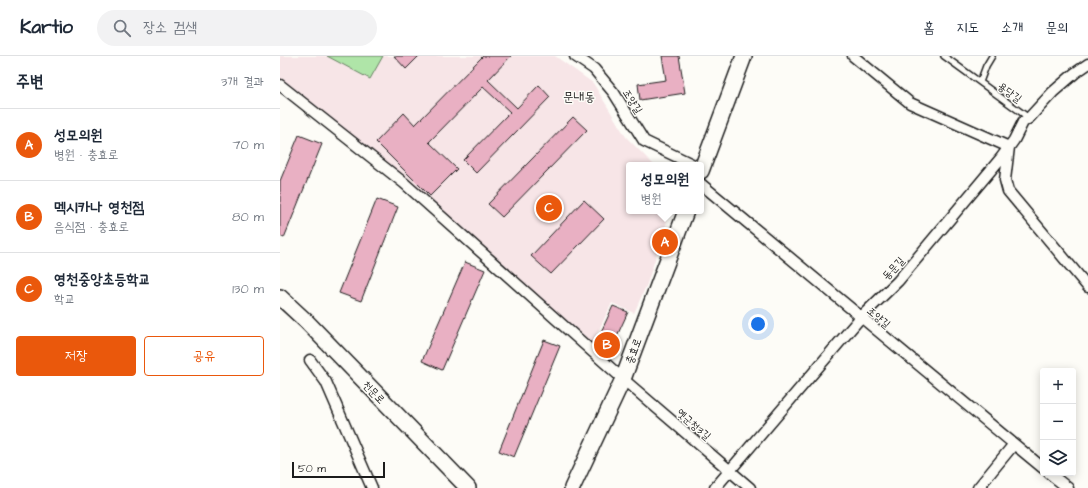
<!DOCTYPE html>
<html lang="ko">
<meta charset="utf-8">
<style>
:root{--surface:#fff;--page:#f2f2f3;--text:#1f2937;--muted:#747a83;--line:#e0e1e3;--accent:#ea580c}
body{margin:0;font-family:"Architects Daughter","Poor Story",sans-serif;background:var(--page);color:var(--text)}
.controls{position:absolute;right:12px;bottom:12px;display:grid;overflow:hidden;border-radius:4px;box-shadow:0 2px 10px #0003}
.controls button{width:36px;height:36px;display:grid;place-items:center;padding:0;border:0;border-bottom:1px solid var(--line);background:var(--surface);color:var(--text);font:20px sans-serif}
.scale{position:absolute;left:12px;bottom:10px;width:93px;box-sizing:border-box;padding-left:4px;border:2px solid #1c1c1c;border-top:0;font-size:11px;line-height:14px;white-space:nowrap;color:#1c1c1c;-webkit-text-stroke:3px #fdfcf7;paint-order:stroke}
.you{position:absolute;left:478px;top:268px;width:14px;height:14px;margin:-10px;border:3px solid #fff;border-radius:50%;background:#1a73e8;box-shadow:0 0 0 6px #1a73e833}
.badge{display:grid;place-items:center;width:26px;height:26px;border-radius:50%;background:var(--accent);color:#fff;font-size:13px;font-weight:700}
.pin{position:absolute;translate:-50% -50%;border:2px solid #fff;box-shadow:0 1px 4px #0006}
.popup{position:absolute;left:346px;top:106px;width:78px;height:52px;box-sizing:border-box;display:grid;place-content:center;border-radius:4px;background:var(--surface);filter:drop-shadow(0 1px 3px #0005);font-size:13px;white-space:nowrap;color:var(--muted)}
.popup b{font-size:15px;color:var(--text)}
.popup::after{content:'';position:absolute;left:50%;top:100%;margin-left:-8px;border:8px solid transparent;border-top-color:var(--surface)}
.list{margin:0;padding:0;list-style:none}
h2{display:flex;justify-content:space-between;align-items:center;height:52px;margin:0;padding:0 16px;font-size:17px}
h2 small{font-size:13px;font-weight:400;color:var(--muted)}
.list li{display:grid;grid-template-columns:26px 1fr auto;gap:12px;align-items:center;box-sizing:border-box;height:72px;padding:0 16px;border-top:1px solid var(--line)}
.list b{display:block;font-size:15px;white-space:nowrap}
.list p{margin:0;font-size:13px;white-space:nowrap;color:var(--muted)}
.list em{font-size:13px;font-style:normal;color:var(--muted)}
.actions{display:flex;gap:8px;padding:12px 16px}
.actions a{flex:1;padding:9px 0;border:1px solid var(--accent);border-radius:4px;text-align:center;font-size:14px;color:var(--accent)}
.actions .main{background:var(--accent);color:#fff}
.icon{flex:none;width:22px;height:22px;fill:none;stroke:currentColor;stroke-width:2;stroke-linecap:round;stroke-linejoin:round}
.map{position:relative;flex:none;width:808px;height:432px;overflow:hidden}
header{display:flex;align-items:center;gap:24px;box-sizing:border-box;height:56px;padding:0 20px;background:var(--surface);border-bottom:1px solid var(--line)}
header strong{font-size:19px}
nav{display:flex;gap:22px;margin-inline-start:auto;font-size:14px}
.search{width:280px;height:36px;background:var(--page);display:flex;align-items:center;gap:10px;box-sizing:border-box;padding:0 14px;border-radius:22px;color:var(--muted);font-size:15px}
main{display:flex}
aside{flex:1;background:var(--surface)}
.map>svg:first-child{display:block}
.built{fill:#f7e5e7}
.green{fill:#afe5a8;stroke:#668062}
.building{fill:#e9b0c3;stroke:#1c1c1c}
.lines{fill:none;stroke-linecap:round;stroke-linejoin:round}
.lane-casing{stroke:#1c1c1c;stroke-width:8}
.street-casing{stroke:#1c1c1c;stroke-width:13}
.secondary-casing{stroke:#1c1c1c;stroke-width:18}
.lane{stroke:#fdfcf7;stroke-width:5}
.street{stroke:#fdfcf7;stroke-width:10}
.secondary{stroke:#fdfcf7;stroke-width:15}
.labels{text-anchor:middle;stroke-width:3;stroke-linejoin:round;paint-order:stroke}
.street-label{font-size:11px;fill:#1c1c1c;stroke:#fdfcf7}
.quarter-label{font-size:13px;fill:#1c1c1c;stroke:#fdfcf7}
</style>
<header>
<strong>Kartio</strong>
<div class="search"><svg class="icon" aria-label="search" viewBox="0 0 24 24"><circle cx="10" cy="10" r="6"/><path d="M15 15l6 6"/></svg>장소 검색</div>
<nav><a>홈</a><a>지도</a><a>소개</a><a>문의</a></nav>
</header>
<main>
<aside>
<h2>주변<small>3개 결과</small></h2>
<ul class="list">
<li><span class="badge">A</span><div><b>성모의원</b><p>병원 · 충효로</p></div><em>70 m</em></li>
<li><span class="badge">B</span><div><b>멕시카나 영천점</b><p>음식점 · 충효로</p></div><em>80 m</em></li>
<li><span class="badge">C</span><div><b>영천중앙초등학교</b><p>학교</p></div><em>130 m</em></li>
</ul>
<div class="actions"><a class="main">저장</a><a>공유</a></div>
</aside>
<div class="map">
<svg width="808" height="432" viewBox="0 0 808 432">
<rect width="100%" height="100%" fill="#fdfcf7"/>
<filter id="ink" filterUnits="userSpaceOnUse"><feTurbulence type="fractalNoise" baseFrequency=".025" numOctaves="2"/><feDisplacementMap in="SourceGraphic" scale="8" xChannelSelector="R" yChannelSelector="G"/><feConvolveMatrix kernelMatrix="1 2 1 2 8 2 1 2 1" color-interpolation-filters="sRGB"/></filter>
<g filter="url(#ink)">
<!-- built -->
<path class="built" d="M 0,0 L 275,0 L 313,27 L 346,81 L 374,109 L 349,109 L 349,155 L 382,155 L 387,165 L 367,228 L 354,257 L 332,247 L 311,290 L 128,124 L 0,25 Z"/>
<!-- green -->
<path class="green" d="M 47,0 L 103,0 L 90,23 Z"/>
<!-- building -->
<path class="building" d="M 114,0 L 139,0 L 126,13 Z
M 203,0 L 231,0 L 208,24 L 237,52 L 259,29 L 270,41 L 196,117 L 183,104 L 230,56 L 203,31 L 149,86 L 177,113 L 150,140 L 96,86 L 124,57 L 135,69 Z
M 382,0 L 399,0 L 405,37 L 360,44 L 358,28 L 386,24 Z
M 293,61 L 307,74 L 222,161 L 208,148 Z
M 19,79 L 42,88 L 4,182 L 0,180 L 0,125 Z
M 97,143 L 118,151 L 81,245 L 59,237 Z
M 304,144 L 324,163 L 271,218 L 251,200 Z
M 185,206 L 205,214 L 162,314 L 142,305 Z
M 333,250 L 348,256 L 336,282 L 321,276 Z
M 327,279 L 334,286 L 327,300 L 316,289 Z
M 264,284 L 280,290 L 234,401 L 219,395 Z"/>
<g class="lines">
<defs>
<path id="lane" d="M 664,0 L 749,62
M 700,26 L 706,10 L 712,0"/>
<path id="street" d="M 295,0 L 314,13 L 334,37 L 364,85 L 414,109
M 573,0 L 630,47 L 729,91 L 725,124 L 728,135 L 808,231
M 0,29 L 124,127 L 343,323 L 470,432
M 421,128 L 763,412
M 30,304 L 46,326 L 92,432
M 769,417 L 788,432
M 435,432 L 581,261 L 618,225 L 721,102 L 734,84 L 743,66 L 749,62 L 773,36 L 795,17 L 808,8
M 698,432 L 734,388"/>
<path id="secondary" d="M 421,115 L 464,0
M 0,241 L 27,266 L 188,432
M 292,432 L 343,323 L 406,155"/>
</defs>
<!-- lane casing -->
<use href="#lane" class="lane-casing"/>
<!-- street casing -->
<use href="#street" class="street-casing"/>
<!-- secondary casing -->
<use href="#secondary" class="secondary-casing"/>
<!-- lane -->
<use href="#lane" class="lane"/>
<!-- street -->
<use href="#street" class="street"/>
<!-- secondary -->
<use href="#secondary" class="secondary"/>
</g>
</g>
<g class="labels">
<!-- street labels -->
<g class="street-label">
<text transform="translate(730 36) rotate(36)" y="4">용당길</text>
<text transform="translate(353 45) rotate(57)" y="4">조양길</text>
<text transform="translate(613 212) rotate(-48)" y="4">동문길</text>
<text transform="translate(599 261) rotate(40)" y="4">조양길</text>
<text transform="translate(353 295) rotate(-69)" y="4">충효로</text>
<text transform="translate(94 336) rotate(46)" y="4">천문로</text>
<text transform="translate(414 368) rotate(41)" y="4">옛군청3길</text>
</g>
<!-- quarter labels -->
<g class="quarter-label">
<text x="299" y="45">문내동</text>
</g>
</g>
</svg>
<div class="controls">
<button>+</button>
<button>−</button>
<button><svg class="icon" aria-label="layers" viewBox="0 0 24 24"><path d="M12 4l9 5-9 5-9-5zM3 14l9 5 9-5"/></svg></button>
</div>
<div class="scale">50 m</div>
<div class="you"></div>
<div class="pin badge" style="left:385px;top:186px">A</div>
<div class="popup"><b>성모의원</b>병원</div>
<div class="pin badge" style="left:327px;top:289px">B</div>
<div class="pin badge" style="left:269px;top:152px">C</div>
</div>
</main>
